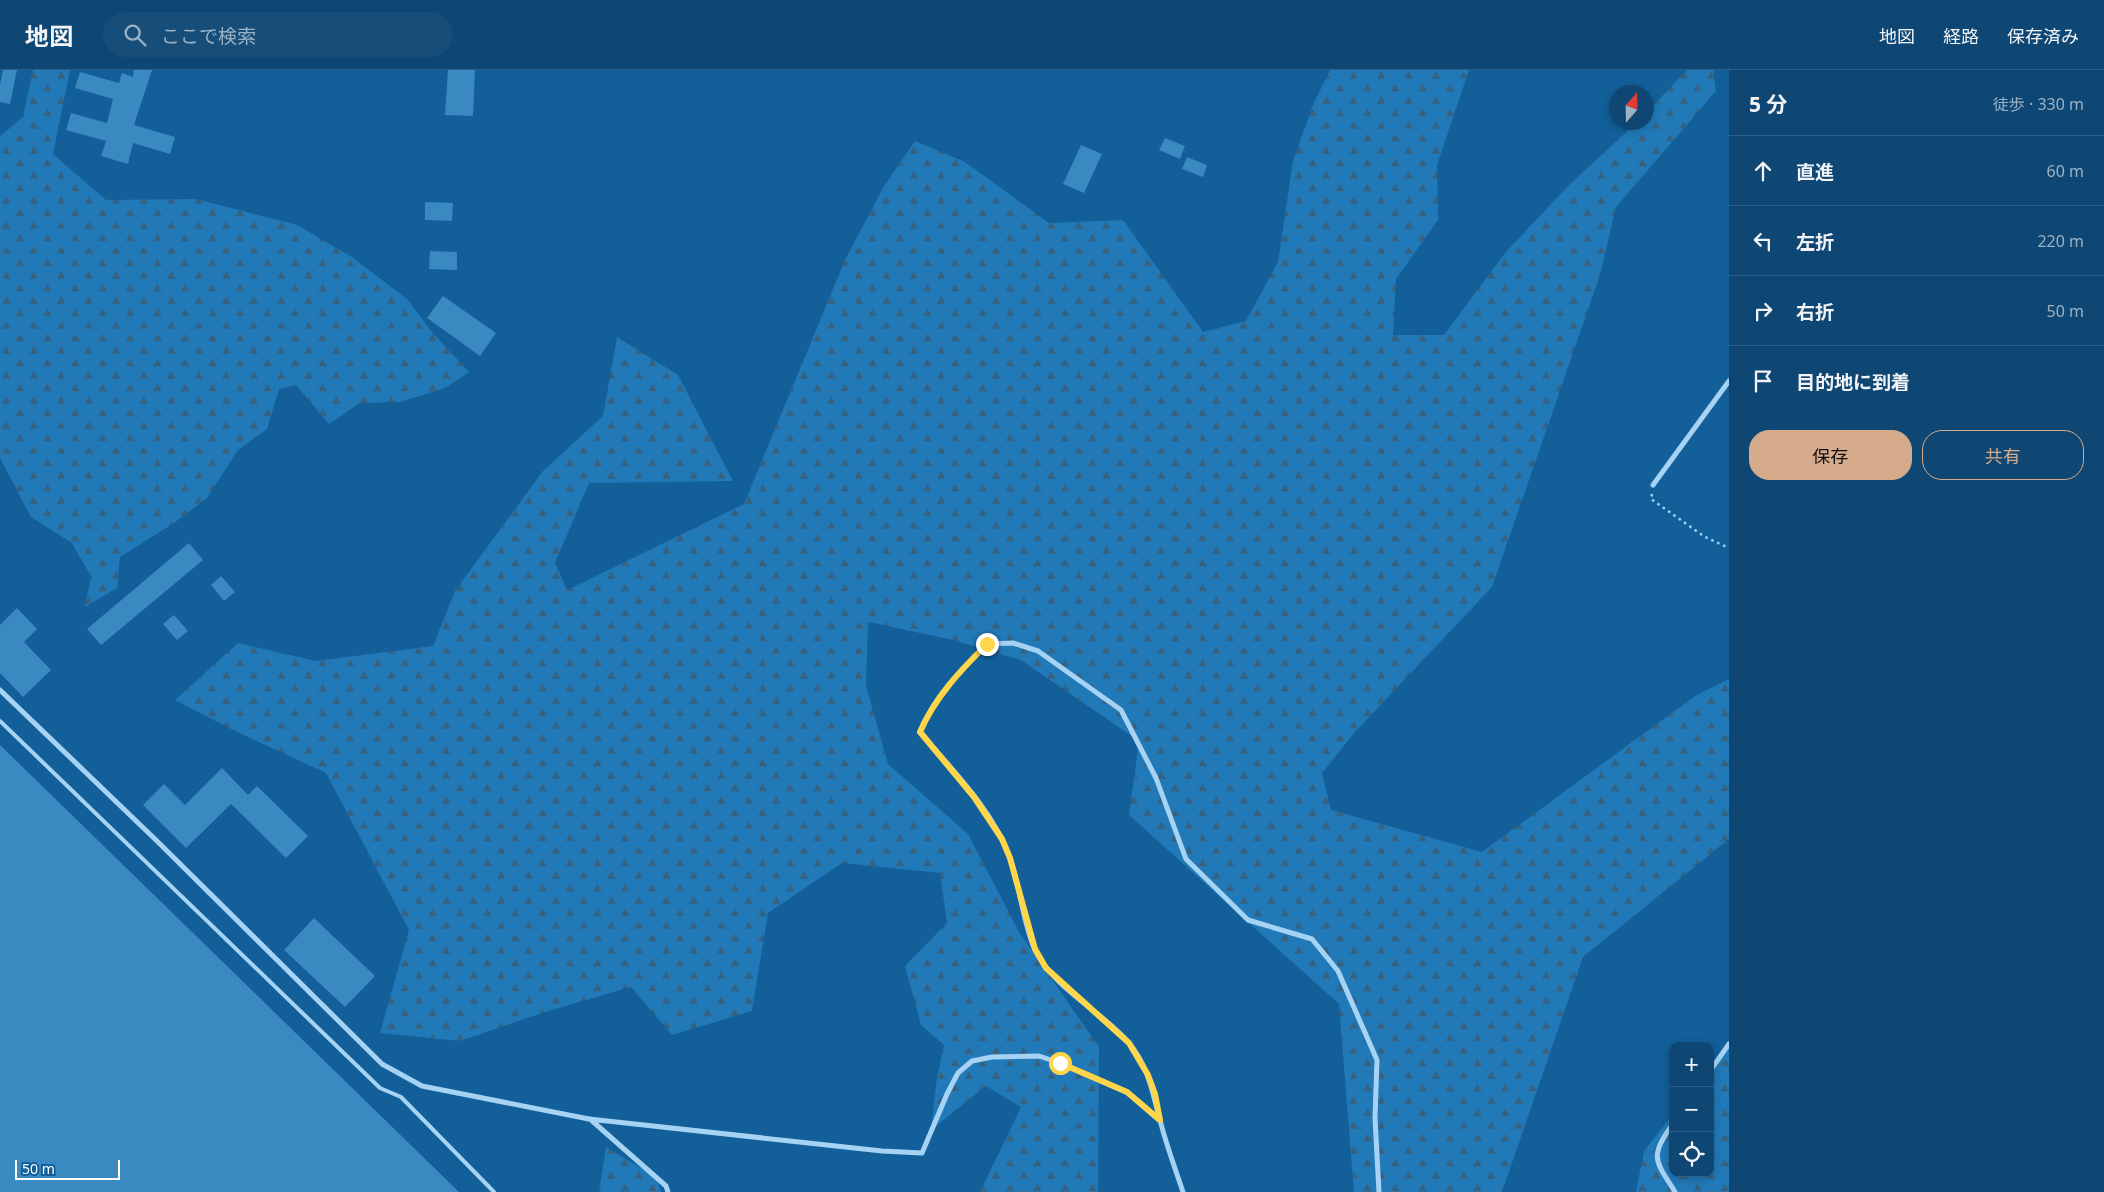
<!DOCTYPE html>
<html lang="ja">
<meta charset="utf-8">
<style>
:root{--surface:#0e4774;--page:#174e79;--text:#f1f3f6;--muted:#9bb2c5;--line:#2e5f86;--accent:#d6ab8b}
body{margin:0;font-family:"Noto Sans","Noto Sans JP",sans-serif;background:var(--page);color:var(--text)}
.controls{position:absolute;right:15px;bottom:15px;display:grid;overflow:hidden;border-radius:10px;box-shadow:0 2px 8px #0003}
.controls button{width:45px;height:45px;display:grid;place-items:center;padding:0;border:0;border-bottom:1px solid var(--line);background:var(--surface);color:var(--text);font:25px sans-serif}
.compass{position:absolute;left:1609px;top:15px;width:45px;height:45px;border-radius:50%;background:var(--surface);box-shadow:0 2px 8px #0003;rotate:20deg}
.scale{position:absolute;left:15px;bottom:12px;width:105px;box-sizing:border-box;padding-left:5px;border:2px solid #fff;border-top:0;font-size:14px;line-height:18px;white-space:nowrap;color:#fff;-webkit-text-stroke:4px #125f9a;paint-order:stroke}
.stop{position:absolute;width:15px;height:15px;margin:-11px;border:4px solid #ffd54a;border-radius:50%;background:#fff}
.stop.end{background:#ffd54a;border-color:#fff;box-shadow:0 1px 5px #0008}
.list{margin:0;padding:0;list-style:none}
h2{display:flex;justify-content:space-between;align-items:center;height:65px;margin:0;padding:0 20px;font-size:21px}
h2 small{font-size:16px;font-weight:400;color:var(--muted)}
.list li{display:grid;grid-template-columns:32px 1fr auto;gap:15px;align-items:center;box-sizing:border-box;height:70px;padding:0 20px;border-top:1px solid var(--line)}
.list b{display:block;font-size:19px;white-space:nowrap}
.list em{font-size:16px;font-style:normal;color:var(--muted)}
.actions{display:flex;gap:10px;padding:15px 20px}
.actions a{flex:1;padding:11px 0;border:1px solid var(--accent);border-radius:20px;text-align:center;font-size:18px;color:var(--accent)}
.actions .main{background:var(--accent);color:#111}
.icon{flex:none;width:28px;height:28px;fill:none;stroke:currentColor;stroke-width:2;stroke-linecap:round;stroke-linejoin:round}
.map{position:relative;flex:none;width:1729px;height:1122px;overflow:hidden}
header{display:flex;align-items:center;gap:30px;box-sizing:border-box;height:70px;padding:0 25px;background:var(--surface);border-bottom:1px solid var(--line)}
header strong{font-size:24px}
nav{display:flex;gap:28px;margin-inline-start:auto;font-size:18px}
.search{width:350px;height:45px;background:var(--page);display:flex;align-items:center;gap:12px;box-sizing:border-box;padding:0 18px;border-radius:28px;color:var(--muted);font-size:19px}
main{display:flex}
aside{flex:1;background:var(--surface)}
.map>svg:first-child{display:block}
.forest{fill:url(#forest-firs)}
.building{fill:#3b89c1}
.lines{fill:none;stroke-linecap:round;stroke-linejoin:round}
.path{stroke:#a6d3f4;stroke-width:2.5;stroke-dasharray:2.5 4;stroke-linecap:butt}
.lane{stroke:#a6d3f4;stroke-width:4}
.street{stroke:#a6d3f4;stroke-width:5}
.route{stroke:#ffd54a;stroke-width:6}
</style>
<header>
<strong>地図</strong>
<div class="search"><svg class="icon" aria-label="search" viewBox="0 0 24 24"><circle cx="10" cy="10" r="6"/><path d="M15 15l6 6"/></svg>ここで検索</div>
<nav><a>地図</a><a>経路</a><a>保存済み</a></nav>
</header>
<main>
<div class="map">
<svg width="1729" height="1122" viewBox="0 0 1729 1122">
<defs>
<pattern id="forest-firs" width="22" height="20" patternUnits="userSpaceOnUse" patternTransform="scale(1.25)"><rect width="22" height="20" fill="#2179b7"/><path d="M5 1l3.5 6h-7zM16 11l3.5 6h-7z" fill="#366282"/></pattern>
</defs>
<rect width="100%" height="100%" fill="#125f9a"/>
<!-- forest -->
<path class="forest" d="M 33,0 L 70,0 L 53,84 L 106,130 L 196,129 L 297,155 L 352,187 L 408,230 L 431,261 L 469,302 L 445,318 L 400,332 L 360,333 L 329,354 L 296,315 L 279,319 L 267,359 L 238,380 L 207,428 L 174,453 L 120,487 L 117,518 L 85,537 L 91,507 L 72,473 L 31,447 L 0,388 L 0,66 L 23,47 Z
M 1330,0 L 1469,0 L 1437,95 L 1438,150 L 1396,209 L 1393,265 L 1444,265 L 1505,183 L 1569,115 L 1636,53 L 1646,52 L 1647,42 L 1687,0 L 1713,0 L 1716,21 L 1616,137 L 1600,205 L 1492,517 L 1355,662 L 1322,703 L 1331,740 L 1482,782 L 1695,626 L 1729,609 L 1729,769 L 1583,887 L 1502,1122 L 1354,1122 L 1339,934 L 1129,745 L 1139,671 L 1021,590 L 949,569 L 868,552 L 866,616 L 888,694 L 968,764 L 1019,862 L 1099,977 L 1098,1122 L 980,1122 L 1021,1037 L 986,1016 L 931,1060 L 937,1008 L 944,975 L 921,955 L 905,896 L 947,853 L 940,803 L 842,793 L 768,843 L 752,941 L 672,965 L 631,917 L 545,942 L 460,971 L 380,963 L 409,860 L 326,703 L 233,660 L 175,630 L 238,573 L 316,591 L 433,576 L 455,521 L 543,401 L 603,346 L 617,267 L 678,305 L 733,411 L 589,413 L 555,493 L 567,520 L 744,434 L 845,190 L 884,116 L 915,71 L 965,92 L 1049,153 L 1123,150 L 1203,262 L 1246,251 L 1278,192 L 1293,91 L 1313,35 Z
M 1729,972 L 1729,1122 L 1636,1122 L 1644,1081 L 1673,1044 L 1673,1103 L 1710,1103 L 1710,996 Z
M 606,1077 L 656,1107 L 661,1122 L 599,1122 Z"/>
<!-- building -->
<path class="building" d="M 3,0 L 17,0 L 10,34 L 0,32 L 0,15 Z
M 134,0 L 152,0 L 134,55 L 175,67 L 170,84 L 133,73 L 128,94 L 101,86 L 106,71 L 66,60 L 71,43 L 107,53 L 113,29 L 75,18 L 80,2 L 119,13 L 122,3 L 133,7 Z
M 448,0 L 475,0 L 473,46 L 445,45 Z
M 1165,68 L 1185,76 L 1180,89 L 1159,80 Z
M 1081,75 L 1102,84 L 1084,123 L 1063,114 Z
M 1187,87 L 1207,95 L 1203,107 L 1182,99 Z
M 425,132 L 453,133 L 452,151 L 425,150 Z
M 430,181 L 457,182 L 457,200 L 429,199 Z
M 443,226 L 496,263 L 480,286 L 427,248 Z
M 189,473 L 203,490 L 101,575 L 87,559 Z
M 221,506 L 235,522 L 224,531 L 211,515 Z
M 17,538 L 37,559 L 24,572 L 51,600 L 23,627 L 0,603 L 0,555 Z
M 174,545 L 188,561 L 177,570 L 163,554 Z
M 0,675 L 459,1122 L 0,1122 Z
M 222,698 L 248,725 L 257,716 L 308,766 L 286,788 L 231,734 L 186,778 L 143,735 L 164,714 L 185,735 Z
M 314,848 L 375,906 L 345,937 L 284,880 Z"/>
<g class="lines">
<!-- path -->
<path class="path" d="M 1652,424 L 1651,429 L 1705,467 L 1729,478"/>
<!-- lane -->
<path class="lane" d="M 0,651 L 380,1018 L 401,1027 L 494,1122"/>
<!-- street -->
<path class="street" d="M 1653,415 L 1729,311
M 0,620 L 158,772 L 382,994 L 422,1016 L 589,1049 L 882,1081 L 922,1083 L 947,1024 L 958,1003 L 972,991 L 992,987 L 1039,986 L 1060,993 L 1127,1022 L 1159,1050
M 1710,1001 L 1729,974
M 590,1049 L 666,1116 L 668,1122
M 1673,1054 C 1648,1087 1656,1091 1675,1122
M 1183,1122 C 1175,1098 1166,1074 1160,1050 C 1152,1022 1149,997 1129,973 C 1101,940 1055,920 1035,880 C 1023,854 1020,816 1010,788 C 993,740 952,700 920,662 C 934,627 961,600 987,574 L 1013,573 L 1038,581 L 1121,640 L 1156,708 L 1186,789 L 1248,850 L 1312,869 L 1338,901 L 1377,990 L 1375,1048 L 1379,1122"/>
</g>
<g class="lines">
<!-- route -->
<path class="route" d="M 987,574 C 961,600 935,627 920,662 L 974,727 L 1002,769 L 1010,788 L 1035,879 L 1046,898 L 1129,973 L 1148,1005 L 1155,1024 L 1160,1050 L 1127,1022 L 1060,993"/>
</g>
</svg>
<div class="controls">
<button>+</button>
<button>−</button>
<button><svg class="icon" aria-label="locate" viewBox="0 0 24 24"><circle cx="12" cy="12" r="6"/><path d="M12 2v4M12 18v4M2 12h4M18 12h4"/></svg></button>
</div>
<svg class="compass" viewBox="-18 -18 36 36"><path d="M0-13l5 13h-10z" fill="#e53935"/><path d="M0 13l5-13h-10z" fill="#9bb2c5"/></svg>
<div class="scale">50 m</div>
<div class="stop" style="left:1060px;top:993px"></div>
<div class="stop end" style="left:987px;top:574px"></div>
</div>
<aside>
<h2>5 分<small>徒歩 · 330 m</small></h2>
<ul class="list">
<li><svg class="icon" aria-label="ahead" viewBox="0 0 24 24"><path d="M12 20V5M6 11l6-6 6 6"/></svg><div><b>直進</b></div><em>60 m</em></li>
<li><svg class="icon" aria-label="left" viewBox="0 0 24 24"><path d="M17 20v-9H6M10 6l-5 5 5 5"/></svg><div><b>左折</b></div><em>220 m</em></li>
<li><svg class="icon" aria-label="right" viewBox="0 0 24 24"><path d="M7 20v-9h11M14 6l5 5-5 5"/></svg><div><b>右折</b></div><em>50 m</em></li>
<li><svg class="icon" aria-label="arrive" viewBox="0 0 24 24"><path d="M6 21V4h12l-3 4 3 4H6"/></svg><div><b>目的地に到着</b></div></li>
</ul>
<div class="actions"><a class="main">保存</a><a>共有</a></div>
</aside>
</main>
